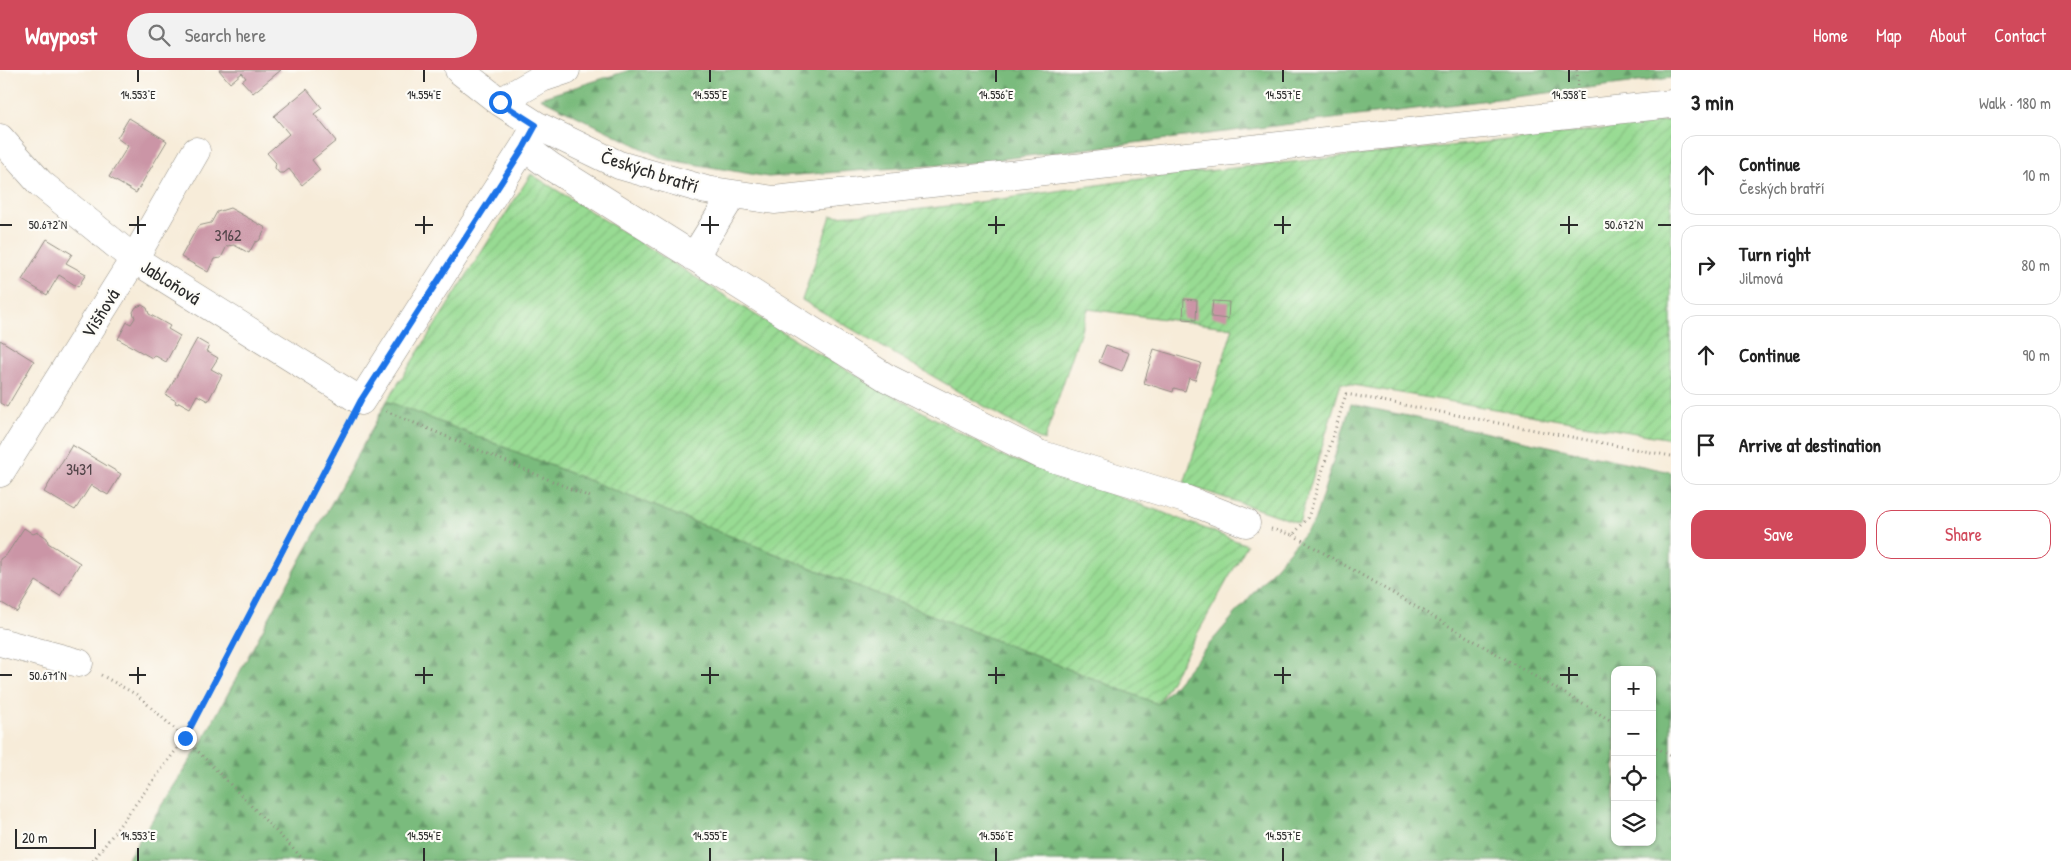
<!DOCTYPE html>
<meta charset="utf-8">
<style>
:root{--surface:#fff;--page:#f2f2f2;--text:#222;--muted:#767676;--line:#e0e0e0;--accent:#d1495b}
body{margin:0;font-family:"Patrick Hand",sans-serif;background:var(--page);color:var(--text)}
.controls{position:absolute;right:15px;bottom:15px;display:grid;overflow:hidden;border-radius:10px;box-shadow:0 1px 4px #0004}
.controls button{width:45px;height:45px;display:grid;place-items:center;padding:0;border:0;border-bottom:1px solid var(--line);background:var(--surface);color:var(--text);font:25px sans-serif}
.scale{position:absolute;left:15px;bottom:12px;width:81px;box-sizing:border-box;padding-left:5px;border:2px solid #2b2b2b;border-top:0;font-size:14px;line-height:18px;white-space:nowrap;color:#2b2b2b;-webkit-text-stroke:4px #fdfcf7;paint-order:stroke}
.stop{position:absolute;width:15px;height:15px;margin:-11px;border:4px solid #1a73e8;border-radius:50%;background:#fff}
.stop.end{background:#1a73e8;border-color:#fff;box-shadow:0 1px 5px #0008}
.list{margin:0;padding:0;list-style:none}
h2{display:flex;justify-content:space-between;align-items:center;height:65px;margin:0;padding:0 20px;font-size:21px}
h2 small{font-size:16px;font-weight:400;color:var(--muted)}
.list li{display:grid;grid-template-columns:32px 1fr auto;gap:15px;align-items:center;box-sizing:border-box;height:80px;margin:0 10px 10px;padding:0 10px;border:1px solid var(--line);border-radius:15px}
.list b{display:block;font-size:19px;white-space:nowrap}
.list p{margin:0;font-size:16px;white-space:nowrap;color:var(--muted)}
.list em{font-size:16px;font-style:normal;color:var(--muted)}
.actions{display:flex;gap:10px;padding:15px 20px}
.actions a{flex:1;padding:11px 0;border:1px solid var(--accent);border-radius:15px;text-align:center;font-size:18px;color:var(--accent)}
.actions .main{background:var(--accent);color:#fff}
.icon{flex:none;width:28px;height:28px;fill:none;stroke:currentColor;stroke-width:2;stroke-linecap:round;stroke-linejoin:round}
.map{position:relative;flex:none;width:1671px;height:791px;overflow:hidden}
header{display:flex;align-items:center;gap:30px;box-sizing:border-box;height:70px;padding:0 25px;background:var(--accent);color:#fff}
header strong{font-size:24px}
nav{display:flex;gap:28px;margin-inline-start:auto;font-size:18px}
.search{width:350px;height:45px;background:var(--page);display:flex;align-items:center;gap:12px;box-sizing:border-box;padding:0 18px;border-radius:28px;color:var(--muted);font-size:19px}
main{display:flex}
aside{flex:1;background:var(--surface)}
.map>svg:first-child{display:block}
.forest{fill:url(#forest-firs);stroke:#527354;fill-rule:evenodd}
.garden{fill:url(#garden-furrows);stroke:#62835f}
.building{fill:#cb95a6}
.lines{fill:none;stroke-linecap:round;stroke-linejoin:round}
.minor-casing{stroke:#918c82;stroke-width:29}
.path{stroke:#918c82;stroke-width:3;stroke-dasharray:1 4;stroke-linecap:butt}
.minor{stroke:#fff;stroke-width:28}
.route{stroke:#1a73e8;stroke-width:6}
.ticks{fill:none;stroke:#2b2b2b;stroke-width:2}
.labels{text-anchor:middle;stroke-width:4.5;stroke-linejoin:round;paint-order:stroke}
.number-label{font-size:16px;fill:#53464a}
.street-label{font-size:19px;fill:#2b2b2b;stroke:#fdfcf7}
.ticks-label{font-size:12px;text-anchor:middle;fill:#2b2b2b;stroke:#fdfcf7;stroke-width:4.5;stroke-linejoin:round;paint-order:stroke}
</style>
<header>
<strong>Waypost</strong>
<div class="search"><svg class="icon" aria-label="search" viewBox="0 0 24 24"><circle cx="10" cy="10" r="6"/><path d="M15 15l6 6"/></svg>Search here</div>
<nav><a>Home</a><a>Map</a><a>About</a><a>Contact</a></nav>
</header>
<main>
<div class="map">
<svg width="1671" height="791" viewBox="0 0 1671 791">
<defs>
<pattern id="forest-firs" width="22" height="20" patternUnits="userSpaceOnUse" patternTransform="scale(1.25)"><rect width="22" height="20" fill="#7abb7d"/><path d="M5 1l3.5 6h-7zM16 11l3.5 6h-7z" fill="#649867"/></pattern>
<pattern id="garden-furrows" width="10" height="10" patternUnits="userSpaceOnUse" patternTransform="scale(1.25)"><rect width="10" height="10" fill="#98db93"/><path d="M-1 1l2-2M0 10L10 0M9 11l2-2" fill="none" stroke="#83bc7f"/></pattern>
</defs>
<rect width="100%" height="100%" fill="#fdfcf7"/>
<filter id="ink" filterUnits="userSpaceOnUse"><feTurbulence type="fractalNoise" baseFrequency=".02" numOctaves="2"/><feDisplacementMap in="SourceGraphic" scale="10" xChannelSelector="R" yChannelSelector="G"/><feConvolveMatrix kernelMatrix="1 2 1 2 8 2 1 2 1" color-interpolation-filters="sRGB"/></filter>
<filter id="wash" filterUnits="userSpaceOnUse"><feTurbulence type="fractalNoise" baseFrequency=".0096" numOctaves="4" result="noise"/><feDisplacementMap in="SourceGraphic" scale="20" xChannelSelector="R" yChannelSelector="G"/><feGaussianBlur stdDeviation="1.12" result="paint"/><feColorMatrix in="noise" values="0 0 0 0 0 0 0 0 0 0 0 0 0 0 0 0 0 1.4 0 .05"/><feComposite in="paint" operator="in"/></filter>
<g filter="url(#wash)">
<rect width="100%" height="100%" fill="#f7ecd9"/>
<!-- forest -->
<path class="forest" d="M 630,0 L 1671,0 L 1671,8 L 969,93 L 768,107 L 664,89 L 540,28 Z
M 387,331 L 1158,634 L 1314,452 L 1351,334 L 1671,402 L 1671,791 L 126,791 L 200,675 ZM 1615,600 L 1652,600 L 1652,772 L 1615,772 Z"/>
<!-- garden -->
<path class="garden" d="M 1671,50 L 1671,369 L 1341,313 L 1299,453 L 1184,414 L 1233,258 L 1088,239 L 1044,371 L 802,230 L 831,146 C 954,141 1076,115 1198,102 C 1356,84 1514,72 1671,50 Z
M 531,104 L 810,279 L 1000,385 L 1170,445 L 1247,475 L 1158,634 L 387,331 Z"/>
<g id="blocks">
<!-- building -->
<path class="building" d="M 219,0 L 281,0 L 253,23 L 242,11 L 246,8 L 242,3 L 230,13 Z
M 307,19 L 322,38 L 314,44 L 336,71 L 312,90 L 320,100 L 302,115 L 289,99 L 284,103 L 279,103 L 275,98 L 276,93 L 267,83 L 289,64 L 274,46 Z
M 129,48 L 167,71 L 136,123 L 109,107 L 128,76 L 117,68 Z
M 230,138 L 266,158 L 259,171 L 255,172 L 249,183 L 234,175 L 227,176 L 221,188 L 214,189 L 208,202 L 181,187 L 198,156 L 211,153 L 217,142 Z
M 47,169 L 72,184 L 66,193 L 86,204 L 78,217 L 59,205 L 47,225 L 22,210 Z
M 1184,229 L 1197,230 L 1196,250 L 1183,249 Z
M 1213,231 L 1229,232 L 1228,249 L 1211,247 Z
M 142,235 L 147,238 L 149,244 L 170,256 L 168,259 L 180,266 L 166,292 L 154,285 L 152,288 L 118,269 L 127,252 L 131,254 L 135,248 L 133,242 L 136,237 Z
M 197,269 L 209,276 L 206,281 L 218,288 L 211,299 L 222,305 L 208,331 L 197,325 L 190,338 L 179,332 L 178,334 L 175,333 L 176,331 L 166,325 Z
M 0,270 L 34,291 L 7,337 L 0,333 Z
M 1106,275 L 1129,283 L 1122,301 L 1099,292 Z
M 1154,279 L 1201,293 L 1195,310 L 1189,308 L 1185,321 L 1174,318 L 1173,322 L 1144,313 Z
M 72,375 L 121,404 L 108,425 L 91,415 L 75,440 L 44,422 Z
M 24,458 L 33,464 L 38,462 L 47,468 L 48,473 L 80,493 L 60,526 L 36,511 L 17,542 L 0,532 L 0,489 L 7,484 Z"/>
</g>
</g>
<g filter="url(#ink)">
<use href="#blocks" fill-opacity="0" stroke="#918c82" stroke-width="1"/>
<g class="lines">
<defs>
<path id="minor" d="M 459,0 L 500,32 L 536,55 L 619,95 L 706,120 L 774,130 L 1671,34
M 500,32 L 542,8 L 566,0
M 0,68 L 40,113 L 134,189 L 361,331 L 524,77 L 533,61
M 524,77 L 550,96 L 887,308 L 1039,384 L 1185,429 L 1246,453
M 694,187 L 733,124
M 0,403 L 134,189 L 196,81
M 0,572 L 79,593"/>
</defs>
<!-- minor casing -->
<use href="#minor" class="minor-casing"/>
<!-- path -->
<path class="path" d="M 1577,0 L 1578,17
M 386,341 L 590,427
M 1271,459 L 1293,465 L 1308,448 L 1346,324 L 1671,386
M 1293,465 L 1615,653
M 101,605 L 137,625 L 185,668 L 305,791
M 1652,675 L 1671,686
M 93,791 L 185,668 L 349,355"/>
<!-- minor -->
<use href="#minor" class="minor"/>
</g>
</g>
<g class="lines" filter="url(#ink)">
<!-- route -->
<path class="route" d="M 185,668 L 361,330 L 524,77 L 536,55 L 500,32"/>
</g>
<!-- ticks -->
<path class="ticks" d="M 138,0 L 138,12M 424,0 L 424,12M 710,0 L 710,12M 996,0 L 996,12M 1283,0 L 1283,12M 1569,0 L 1569,12M 138,146 L 138,164M 424,146 L 424,164M 710,146 L 710,164M 996,146 L 996,164M 1283,146 L 1283,164M 1569,146 L 1569,164M 0,155 L 12,155M 129,155 L 146,155M 415,155 L 433,155M 701,155 L 719,155M 988,155 L 1005,155M 1274,155 L 1291,155M 1560,155 L 1578,155M 1658,155 L 1671,155M 138,597 L 138,614M 424,597 L 424,614M 710,597 L 710,614M 996,597 L 996,614M 1283,597 L 1283,614M 1569,597 L 1569,614M 0,605 L 12,605M 129,605 L 146,605M 415,605 L 433,605M 701,605 L 719,605M 988,605 L 1005,605M 1274,605 L 1291,605M 1560,605 L 1578,605M 138,778 L 138,791M 424,778 L 424,791M 710,778 L 710,791M 996,778 L 996,791M 1283,778 L 1283,791"/>
<g class="labels">
<!-- number labels -->
<g class="number-label">
<text x="228" y="171">3162</text>
<text x="79" y="405">3431</text>
</g>
<!-- street labels -->
<g class="street-label">
<text transform="translate(650 101) rotate(18)" y="7">Českých bratří</text>
<text transform="translate(171 212) rotate(32)" y="7">Jabloňová</text>
<text transform="translate(100 243) rotate(-58)" y="7">Višňová</text>
</g>
</g>
<g class="ticks-label">
<text x="138" y="29">14.553°E</text>
<text x="424" y="29">14.554°E</text>
<text x="710" y="29">14.555°E</text>
<text x="996" y="29">14.556°E</text>
<text x="1283" y="29">14.557°E</text>
<text x="1569" y="29">14.558°E</text>
<text x="48" y="159">50.672°N</text>
<text x="1624" y="159">50.672°N</text>
<text x="48" y="610">50.671°N</text>
<text x="138" y="770">14.553°E</text>
<text x="424" y="770">14.554°E</text>
<text x="710" y="770">14.555°E</text>
<text x="996" y="770">14.556°E</text>
<text x="1283" y="770">14.557°E</text>
</g>
</svg>
<div class="controls">
<button>+</button>
<button>−</button>
<button><svg class="icon" aria-label="locate" viewBox="0 0 24 24"><circle cx="12" cy="12" r="6"/><path d="M12 2v4M12 18v4M2 12h4M18 12h4"/></svg></button>
<button><svg class="icon" aria-label="layers" viewBox="0 0 24 24"><path d="M12 4l9 5-9 5-9-5zM3 14l9 5 9-5"/></svg></button>
</div>
<div class="scale">20 m</div>
<div class="stop" style="left:500px;top:32px"></div>
<div class="stop end" style="left:185px;top:668px"></div>
</div>
<aside>
<h2>3 min<small>Walk · 180 m</small></h2>
<ul class="list">
<li><svg class="icon" aria-label="ahead" viewBox="0 0 24 24"><path d="M12 20V5M6 11l6-6 6 6"/></svg><div><b>Continue</b><p>Českých bratří</p></div><em>10 m</em></li>
<li><svg class="icon" aria-label="right" viewBox="0 0 24 24"><path d="M7 20v-9h11M14 6l5 5-5 5"/></svg><div><b>Turn right</b><p>Jilmová</p></div><em>80 m</em></li>
<li><svg class="icon" aria-label="ahead" viewBox="0 0 24 24"><path d="M12 20V5M6 11l6-6 6 6"/></svg><div><b>Continue</b></div><em>90 m</em></li>
<li><svg class="icon" aria-label="arrive" viewBox="0 0 24 24"><path d="M6 21V4h12l-3 4 3 4H6"/></svg><div><b>Arrive at destination</b></div></li>
</ul>
<div class="actions"><a class="main">Save</a><a>Share</a></div>
</aside>
</main>
